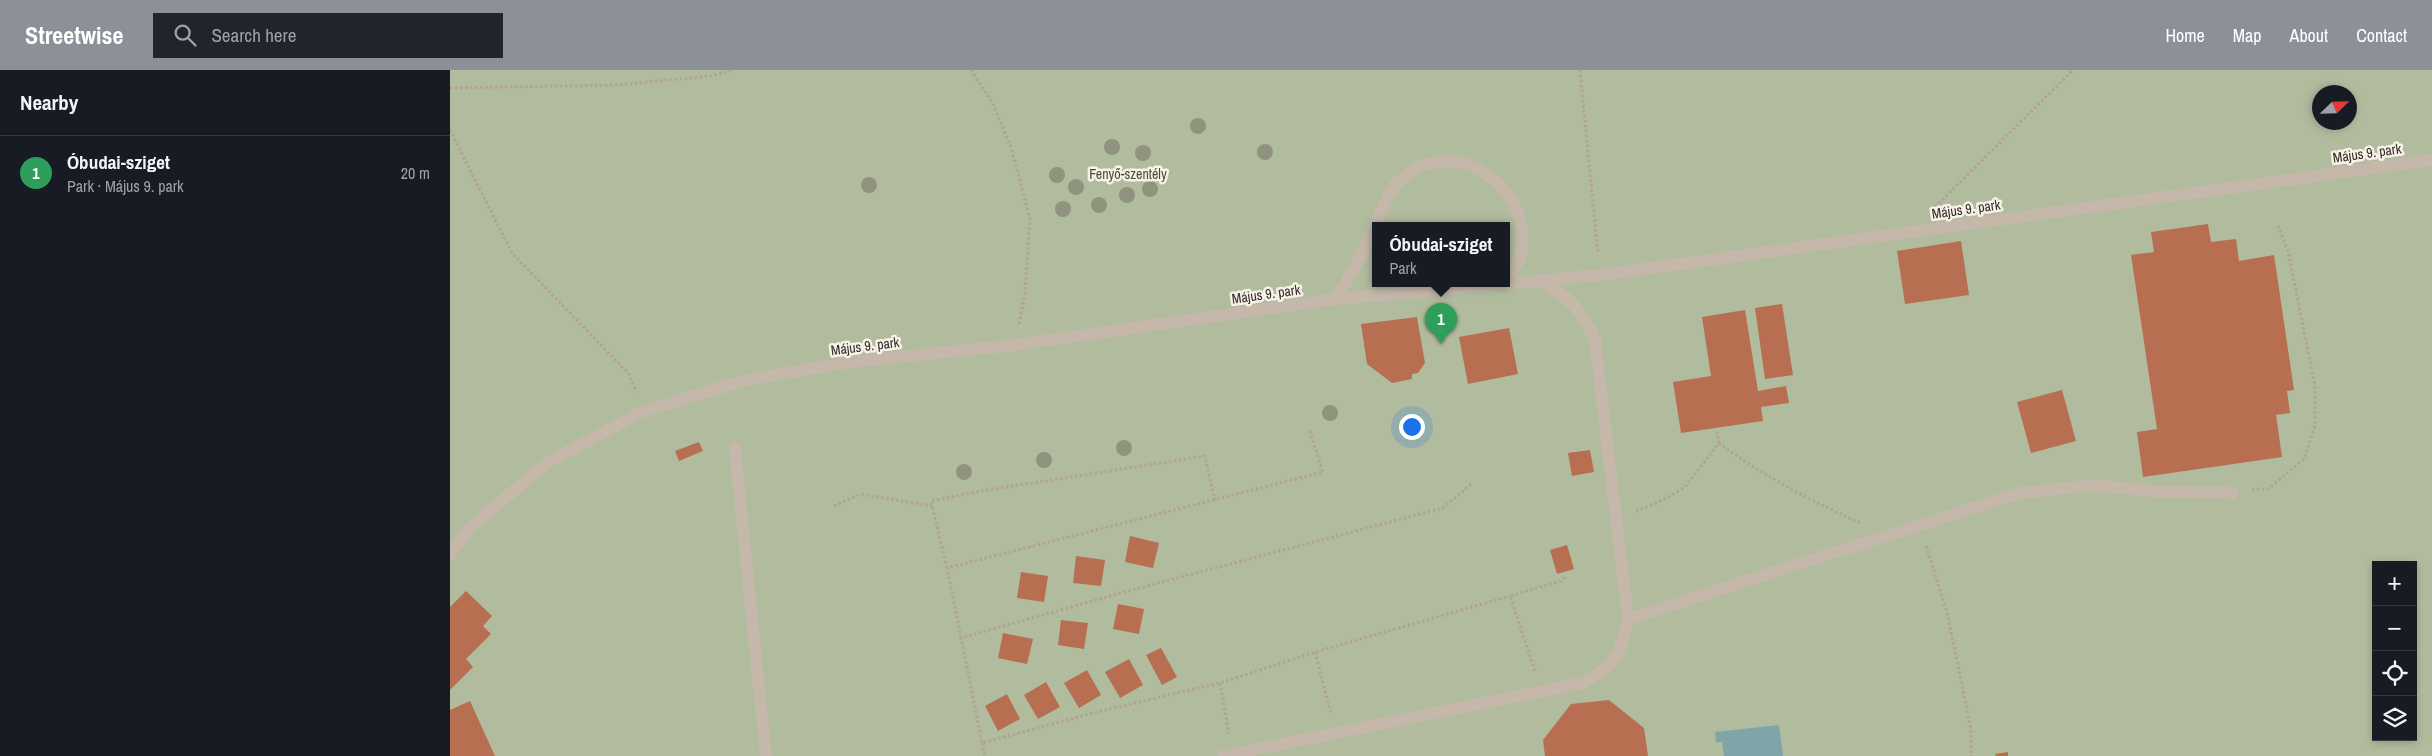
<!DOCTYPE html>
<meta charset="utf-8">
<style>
:root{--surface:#171b24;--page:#20242c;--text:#f1f3f6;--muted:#9ea1a6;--line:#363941;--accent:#8c9099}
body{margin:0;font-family:"Archivo Narrow",sans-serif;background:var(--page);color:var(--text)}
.controls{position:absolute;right:15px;bottom:15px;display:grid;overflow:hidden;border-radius:0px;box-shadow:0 2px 8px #0003}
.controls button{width:45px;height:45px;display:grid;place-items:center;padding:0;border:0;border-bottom:1px solid var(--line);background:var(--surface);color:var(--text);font:25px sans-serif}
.compass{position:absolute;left:1862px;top:15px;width:45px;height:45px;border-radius:50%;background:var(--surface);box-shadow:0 2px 8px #0003;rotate:67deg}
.you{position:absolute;left:961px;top:356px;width:18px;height:18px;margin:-12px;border:4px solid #fff;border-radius:50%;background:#1a73e8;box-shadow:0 0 0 8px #1a73e833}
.badge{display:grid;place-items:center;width:32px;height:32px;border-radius:50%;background:var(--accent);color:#fff;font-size:16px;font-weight:700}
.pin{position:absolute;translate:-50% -41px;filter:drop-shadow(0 1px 2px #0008)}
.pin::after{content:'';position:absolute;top:26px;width:18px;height:15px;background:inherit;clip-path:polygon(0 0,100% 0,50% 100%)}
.popup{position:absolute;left:922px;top:152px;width:138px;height:65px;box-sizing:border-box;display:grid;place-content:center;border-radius:0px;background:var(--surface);filter:drop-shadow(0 1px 4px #0005);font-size:16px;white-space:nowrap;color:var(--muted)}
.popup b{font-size:19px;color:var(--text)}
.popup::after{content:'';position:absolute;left:50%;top:100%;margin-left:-10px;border:10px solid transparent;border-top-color:var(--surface)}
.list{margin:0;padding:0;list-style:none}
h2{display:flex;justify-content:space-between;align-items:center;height:65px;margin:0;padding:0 20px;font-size:21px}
h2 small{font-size:16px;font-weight:400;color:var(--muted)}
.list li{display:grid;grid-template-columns:32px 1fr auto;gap:15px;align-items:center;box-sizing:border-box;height:75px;padding:0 20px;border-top:1px solid var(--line)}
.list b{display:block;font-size:19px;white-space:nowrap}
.list p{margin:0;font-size:16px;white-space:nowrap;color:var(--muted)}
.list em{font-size:16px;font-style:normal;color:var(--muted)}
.icon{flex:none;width:28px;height:28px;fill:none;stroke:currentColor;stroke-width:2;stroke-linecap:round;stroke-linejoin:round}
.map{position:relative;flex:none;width:1982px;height:686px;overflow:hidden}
header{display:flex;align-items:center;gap:30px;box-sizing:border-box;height:70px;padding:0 25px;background:var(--accent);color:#fff}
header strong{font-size:24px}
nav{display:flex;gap:28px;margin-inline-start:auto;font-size:18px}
.search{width:350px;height:45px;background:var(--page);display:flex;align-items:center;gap:12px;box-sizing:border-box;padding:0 18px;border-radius:0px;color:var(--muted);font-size:19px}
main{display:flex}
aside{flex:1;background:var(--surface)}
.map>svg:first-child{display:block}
.green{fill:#b1bc9e;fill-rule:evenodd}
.water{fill:#7fa5a8}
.building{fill:#b76e51}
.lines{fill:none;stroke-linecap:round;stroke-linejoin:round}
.path{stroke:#b1a294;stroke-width:3;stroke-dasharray:2.5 2.5;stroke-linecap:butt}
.service{stroke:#c5b7aa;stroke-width:12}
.minor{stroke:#c5b7aa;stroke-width:12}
.tree{fill:#90937d}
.labels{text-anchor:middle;stroke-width:5;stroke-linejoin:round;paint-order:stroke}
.street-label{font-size:14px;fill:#342c28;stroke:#f7f1e8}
.park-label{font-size:14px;fill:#424f2f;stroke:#f7f1e8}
</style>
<header>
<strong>Streetwise</strong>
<div class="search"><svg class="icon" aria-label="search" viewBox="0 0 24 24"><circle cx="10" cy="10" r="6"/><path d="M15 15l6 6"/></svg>Search here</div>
<nav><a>Home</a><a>Map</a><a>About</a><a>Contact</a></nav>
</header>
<main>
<aside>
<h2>Nearby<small></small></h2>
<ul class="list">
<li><span class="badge" style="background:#2e9e5b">1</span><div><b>Óbudai-sziget</b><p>Park · Május 9. park</p></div><em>20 m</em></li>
</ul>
</aside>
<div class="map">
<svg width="1982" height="686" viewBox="0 0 1982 686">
<rect width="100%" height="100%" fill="#efe7dc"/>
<!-- green -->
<path class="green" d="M 0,0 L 1982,0 L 1982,686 L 0,686 ZM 1870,22 L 1900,22 L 1900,52 L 1870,52 ZM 926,155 L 1056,155 L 1056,213 L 926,213 ZM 1926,495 L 1963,495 L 1963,667 L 1926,667 Z"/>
<!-- water -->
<path class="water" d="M 1329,655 L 1333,686 L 1274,686 L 1272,672 L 1266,672 L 1265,662 Z"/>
<!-- building -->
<path class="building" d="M 1758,154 L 1761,172 L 1786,169 L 1789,191 L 1824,185 L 1844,320 L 1837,321 L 1840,343 L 1826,345 L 1832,387 L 1693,407 L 1687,362 L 1707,359 L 1681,185 L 1704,182 L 1701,162 Z
M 1511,171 L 1519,225 L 1455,234 L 1447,181 Z
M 1332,234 L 1343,305 L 1315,309 L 1305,238 Z
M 1295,240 L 1308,321 L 1336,316 L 1339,333 L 1311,337 L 1313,351 L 1231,363 L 1223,312 L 1261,306 L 1252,247 Z
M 967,247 L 975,293 L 968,303 L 962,304 L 962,309 L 942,313 L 917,294 L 911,254 Z
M 1059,258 L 1068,304 L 1018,314 L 1009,267 Z
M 1612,320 L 1626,371 L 1581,383 L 1567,332 Z
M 249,372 L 253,381 L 229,391 L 225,381 Z
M 1140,380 L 1144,402 L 1122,406 L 1118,383 Z
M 680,466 L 709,473 L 703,498 L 675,492 Z
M 1117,475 L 1124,499 L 1107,504 L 1100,480 Z
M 626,486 L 655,490 L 651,516 L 623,513 Z
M 571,502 L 598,506 L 594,532 L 567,528 Z
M 16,521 L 42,546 L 33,556 L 41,564 L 16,589 L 23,597 L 0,620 L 0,537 Z
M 668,534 L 694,539 L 689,564 L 663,559 Z
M 611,550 L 638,553 L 634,579 L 608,575 Z
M 553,563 L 583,569 L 577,594 L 548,588 Z
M 711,578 L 727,607 L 712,615 L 696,585 Z
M 679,589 L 693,615 L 670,628 L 655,602 Z
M 637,600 L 651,625 L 629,638 L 614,613 Z
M 596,612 L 610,637 L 588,649 L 574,625 Z
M 557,624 L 570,649 L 548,661 L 535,636 Z
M 1159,630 L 1194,658 L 1198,686 L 1095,686 L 1093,670 L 1121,634 Z
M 20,631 L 45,686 L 0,686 L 0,640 Z
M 1558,682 L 1558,686 L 1546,686 L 1545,684 Z"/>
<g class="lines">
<!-- path -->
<path class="path" d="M 521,0 L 542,32 L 561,77 L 580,149 L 575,223 L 569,254
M 1130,0 L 1148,184
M 0,18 L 166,15 L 260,6 L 284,0
M 0,60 L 62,183 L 179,304 L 186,322
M 1485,137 L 1623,0
M 1269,373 C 1313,406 1360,430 1410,453
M 1021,414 L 993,438 L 689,518 L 511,568 L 532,673 L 647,642 L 770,613 L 865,582 L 1060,526
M 1802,420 L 1818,419 L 1854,389 L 1865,356 L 1865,316 L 1838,181 L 1827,154
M 384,436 L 411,424 L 482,436
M 1186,441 L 1211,431 L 1234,418 L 1269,373 L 1267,362
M 1476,476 L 1497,542 L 1521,660 L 1521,686
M 497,498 L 481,431 L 531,421 L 755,386 L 765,431
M 511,568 L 497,498 L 873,402 L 859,359
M 865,582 L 881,644
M 1085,601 L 1060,526 L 1111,511 L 1115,507
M 770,613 L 779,664
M 532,673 L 535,686"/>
<!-- service -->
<path class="service" d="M 1150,205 L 1982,90
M 886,229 C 896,212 907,194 916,176 C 923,162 938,120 948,112 C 955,106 966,98 974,95 C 1028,75 1086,134 1070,187 C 1068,194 1060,203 1056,209
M 285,378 L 316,686
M 1178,549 L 1570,423 L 1643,415 L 1713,422 L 1782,423
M 773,686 L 1132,613 C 1166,595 1170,586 1178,549 L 1145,270 C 1128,235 1121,229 1088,210"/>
<!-- minor -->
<path class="minor" d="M 0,484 L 22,456 L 98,392 L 194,341 L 296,310 L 400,292 L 564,275 L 886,229 L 1150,205"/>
</g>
<!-- trees -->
<g class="tree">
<circle cx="748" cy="56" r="8"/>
<circle cx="662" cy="77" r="8"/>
<circle cx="815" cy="82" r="8"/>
<circle cx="693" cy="83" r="8"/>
<circle cx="607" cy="105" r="8"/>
<circle cx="419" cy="115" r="8"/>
<circle cx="626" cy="117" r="8"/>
<circle cx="700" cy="119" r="8"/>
<circle cx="677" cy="125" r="8"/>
<circle cx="649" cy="135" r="8"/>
<circle cx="613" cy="139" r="8"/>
<circle cx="880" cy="343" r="8"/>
<circle cx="674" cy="378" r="8"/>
<circle cx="594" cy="390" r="8"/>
<circle cx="514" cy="402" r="8"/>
</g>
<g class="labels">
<!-- street labels -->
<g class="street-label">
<text transform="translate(1917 83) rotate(-8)" y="5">Május 9. park</text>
<text transform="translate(1516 139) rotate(-8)" y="5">Május 9. park</text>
<text transform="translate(816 224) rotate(-8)" y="5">Május 9. park</text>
<text transform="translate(415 276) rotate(-7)" y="5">Május 9. park</text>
</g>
<!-- park labels -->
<g class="park-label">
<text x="678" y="109">Fenyő-szentély</text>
</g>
</g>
</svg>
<div class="controls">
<button>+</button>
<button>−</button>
<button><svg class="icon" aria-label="locate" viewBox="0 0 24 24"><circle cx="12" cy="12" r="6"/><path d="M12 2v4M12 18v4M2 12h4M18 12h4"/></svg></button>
<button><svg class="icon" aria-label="layers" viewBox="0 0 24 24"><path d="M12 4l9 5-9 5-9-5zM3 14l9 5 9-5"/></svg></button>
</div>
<svg class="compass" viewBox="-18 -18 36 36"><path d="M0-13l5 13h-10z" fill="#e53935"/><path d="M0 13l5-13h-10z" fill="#9ea1a6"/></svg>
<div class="you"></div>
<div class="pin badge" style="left:991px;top:274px;background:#2e9e5b">1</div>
<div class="popup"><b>Óbudai-sziget</b>Park</div>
</div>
</main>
